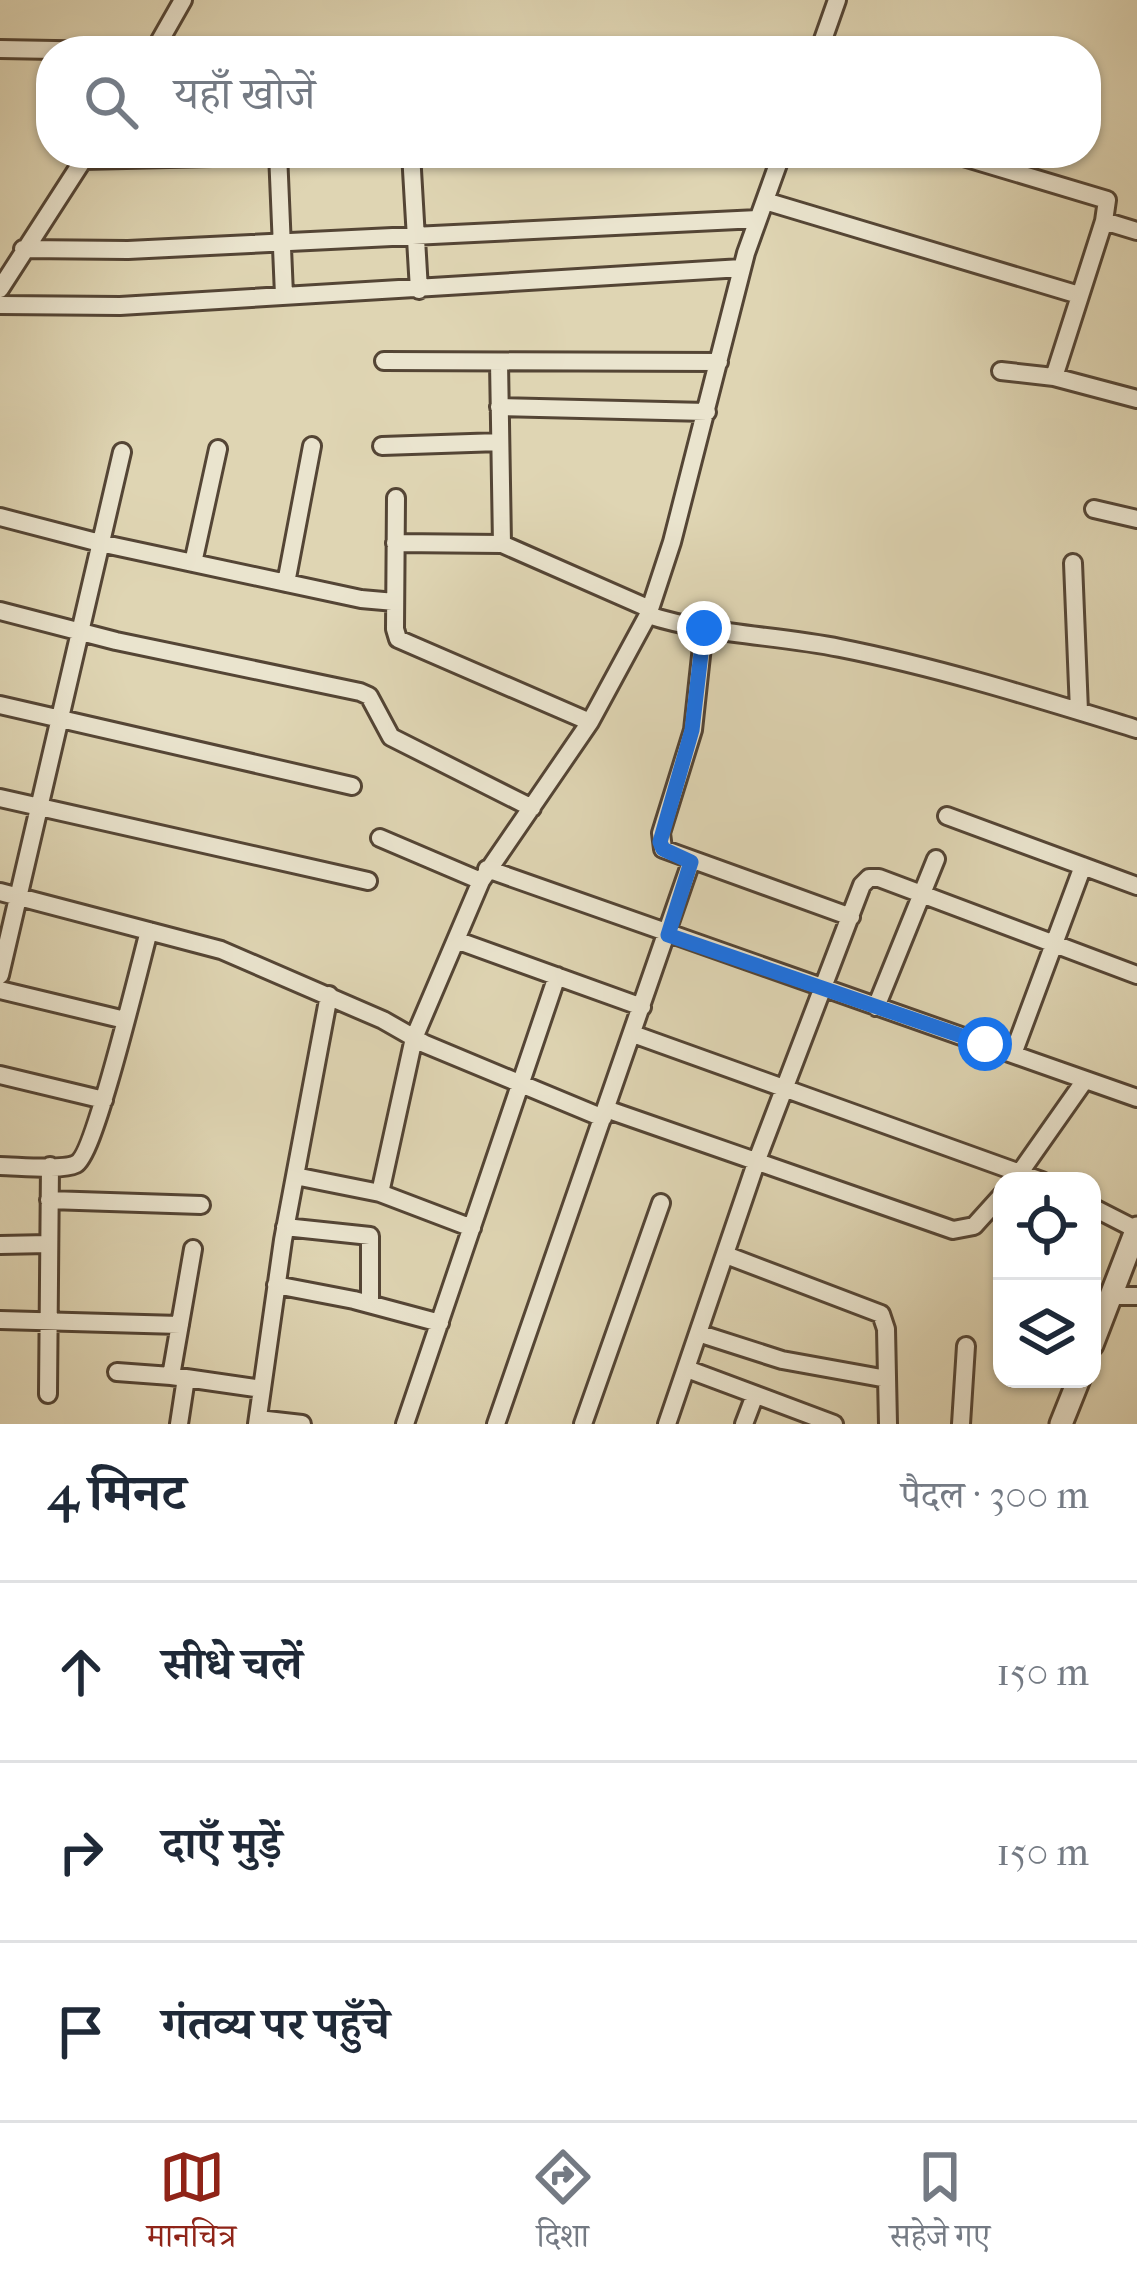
<!DOCTYPE html>
<html lang="hi">
<meta charset="utf-8">
<style>
:root{--surface:#fff;--page:#f6f6f7;--text:#1f2937;--muted:#747a83;--line:#e0e1e3;--accent:#8f2418}
body{margin:0;font-family:"IM FELL French Canon","Noto Serif Devanagari",serif;background:var(--page);color:var(--text)}
.controls{position:absolute;right:36px;bottom:36px;display:grid;overflow:hidden;border-radius:24px;box-shadow:0 3px 9px #0004}
.controls button{width:108px;height:108px;display:grid;place-items:center;padding:0;border:0;border-bottom:3px solid var(--line);background:var(--surface);color:var(--text);font:60px sans-serif}
.stop{position:absolute;width:36px;height:36px;margin:-27px;border:9px solid #1a73e8;border-radius:50%;background:#fff}
.stop.end{background:#1a73e8;border-color:#fff;box-shadow:0 3px 12px #0008}
.list{margin:0;padding:0;list-style:none}
h2{display:flex;justify-content:space-between;align-items:center;height:156px;margin:0;padding:0 48px;font-size:51px}
h2 small{font-size:39px;font-weight:400;color:var(--muted)}
.list li{display:grid;grid-template-columns:78px 1fr auto;gap:36px;align-items:center;box-sizing:border-box;height:180px;padding:0 48px;border-top:3px solid var(--line)}
.list b{display:block;font-size:45px;white-space:nowrap}
.list em{font-size:39px;font-style:normal;color:var(--muted)}
.icon{flex:none;width:66px;height:66px;fill:none;stroke:currentColor;stroke-width:2;stroke-linecap:round;stroke-linejoin:round}
.map{position:relative;flex:none;width:1137px;height:1424px;overflow:hidden}
.search{position:absolute;background:var(--surface);box-shadow:0 3px 9px #0004;left:36px;right:36px;top:36px;height:132px;display:flex;align-items:center;gap:30px;box-sizing:border-box;padding:0 42px;border-radius:48px;color:var(--muted);font-size:45px}
.sheet{height:696px;background:var(--surface)}
nav{display:flex;justify-content:space-around;align-items:center;box-sizing:border-box;height:168px;border-top:3px solid var(--line);background:var(--surface);font-size:33px;color:var(--muted)}
nav a{display:grid;justify-items:center;gap:6px}
nav .on{color:var(--accent)}
.map>svg:first-child{display:block}
.lines{fill:none;stroke-linecap:round;stroke-linejoin:round}
.minor-casing{stroke:#544535;stroke-width:22}
.tertiary-casing{stroke:#544535;stroke-width:27}
.minor{stroke:#eae4ce;stroke-width:16}
.tertiary{stroke:#eae4ce;stroke-width:21}
.route{stroke:#1a73e8;stroke-width:15}
</style>
<div class="map">
<svg width="1137" height="1424" viewBox="0 0 1137 1424">
<rect width="100%" height="100%" fill="#dfd5b3"/>
<filter id="stains"><feTurbulence type="fractalNoise" baseFrequency=".00167" numOctaves="4"/><feColorMatrix values="0 0 0 0 .2 0 0 0 0 .09 0 0 0 0 .02 0 0 0 .5 -.17"/></filter>
<radialGradient id="worn" r=".72"><stop offset=".6" stop-color="#630" stop-opacity="0"/><stop offset="1" stop-color="#630" stop-opacity=".3"/></radialGradient>
<g class="lines">
<defs>
<path id="minor" d="M 0,49 L 110,51
M 154,51 L 183,0
M 819,51 L 837,0
M 278,153 L 284,295
M 411,153 L 419,290
M 950,153 L 1107,200 L 1104,221 L 1054,377
M 83,160 L 377,153
M 765,201 L 1079,295
M 1104,221 L 1137,231
M 23,249 L 128,250 L 758,219
M 0,289 L 87,154
M 0,305 L 120,306 L 742,268
M 384,361 L 719,362
M 499,362 L 502,544
M 1001,371 L 1054,377 L 1137,399
M 499,407 L 707,412
M 382,446 L 500,442
M 396,498 L 395,629 L 398,639 L 590,722
M 1094,509 L 1137,519
M 0,517 L 100,543 L 361,599 L 395,602
M 395,543 L 502,544 L 650,609
M 193,563 L 218,449
M 1073,563 L 1079,711
M 286,583 L 312,446
M 0,611 L 116,641 L 360,692 L 369,696 L 391,737 L 532,808
M 648,615 C 710,635 776,635 840,648 C 941,668 1039,699 1137,729
M 704,628 L 693,730 L 661,833 L 663,849 L 851,917
M 0,705 L 352,786
M 0,798 L 368,881
M 947,816 L 1137,886
M 380,838 L 481,881
M 487,869 L 1137,1098
M 0,892 L 221,950 L 383,1020 L 425,1044 L 603,1118
M 456,940 L 642,1007
M 0,975 L 122,452
M 0,990 L 125,1020
M 876,1007 L 936,859
M 633,1034 L 1042,1181
M 1013,1054 L 1083,866
M 0,1075 L 104,1100
M 606,1109 L 953,1230 L 974,1226 L 1002,1195
M 0,1166 C 17,1166 62,1171 76,1164 C 95,1154 140,964 149,931
M 295,1176 L 380,1193 L 472,1228
M 1014,1181 L 1085,1080
M 380,1193 L 414,1038 L 481,881 L 590,722 L 648,615 L 672,542 L 746,253 L 782,153
M 49,1200 L 201,1205
M 1092,1207 L 1137,1230
M 285,1227 L 370,1236 L 370,1304
M 0,1245 L 48,1244
M 726,1255 L 881,1314 L 886,1329 L 888,1424
M 276,1285 L 354,1300 L 440,1323
M 1111,1296 L 1137,1296
M 0,1320 L 180,1325
M 701,1334 L 782,1360 L 887,1379
M 687,1369 L 834,1424
M 117,1372 L 171,1376
M 186,1378 L 262,1389
M 48,1394 L 50,1166
M 258,1419 L 302,1424
M 179,1424 L 186,1378 L 171,1376 L 193,1249
M 257,1424 L 283,1240 L 329,995
M 405,1424 L 557,976
M 496,1424 L 691,862
M 583,1424 L 661,1203
M 667,1424 L 757,1160 L 862,885 L 869,878 L 879,878 L 1137,975
M 744,1424 L 755,1395
M 961,1424 L 966,1346"/>
<path id="tertiary" d="M 1092,1345 L 1137,1228
M 1061,1424 L 1079,1379"/>
</defs>
<!-- minor casing -->
<use href="#minor" class="minor-casing"/>
<!-- tertiary casing -->
<use href="#tertiary" class="tertiary-casing"/>
<!-- minor -->
<use href="#minor" class="minor"/>
<!-- tertiary -->
<use href="#tertiary" class="tertiary"/>
</g>
<g class="lines">
<!-- route -->
<path class="route" d="M 704,628 L 692,730 L 660,842 L 663,849 L 691,862 L 668,935 L 985,1044"/>
</g>
<rect width="100%" height="100%" filter="url(#stains)"/>
<rect width="100%" height="100%" fill="url(#worn)"/>
</svg>
<div class="controls">
<button><svg class="icon" aria-label="locate" viewBox="0 0 24 24"><circle cx="12" cy="12" r="6"/><path d="M12 2v4M12 18v4M2 12h4M18 12h4"/></svg></button>
<button><svg class="icon" aria-label="layers" viewBox="0 0 24 24"><path d="M12 4l9 5-9 5-9-5zM3 14l9 5 9-5"/></svg></button>
</div>
<div class="stop" style="left:985px;top:1044px"></div>
<div class="stop end" style="left:704px;top:628px"></div>
<div class="search"><svg class="icon" aria-label="search" viewBox="0 0 24 24"><circle cx="10" cy="10" r="6"/><path d="M15 15l6 6"/></svg>यहाँ खोजें</div>
</div>
<section class="sheet">
<h2>4 मिनट<small>पैदल · 300 m</small></h2>
<ul class="list">
<li><svg class="icon" aria-label="ahead" viewBox="0 0 24 24"><path d="M12 20V5M6 11l6-6 6 6"/></svg><div><b>सीधे चलें</b></div><em>150 m</em></li>
<li><svg class="icon" aria-label="right" viewBox="0 0 24 24"><path d="M7 20v-9h11M14 6l5 5-5 5"/></svg><div><b>दाएँ मुड़ें</b></div><em>150 m</em></li>
<li><svg class="icon" aria-label="arrive" viewBox="0 0 24 24"><path d="M6 21V4h12l-3 4 3 4H6"/></svg><div><b>गंतव्य पर पहुँचे</b></div></li>
</ul>
</section>
<nav>
<a class="on"><svg class="icon" aria-label="map" viewBox="0 0 24 24"><path d="M3 6l6-2 6 2 6-2v14l-6 2-6-2-6 2zM9 4v14M15 6v14"/></svg>मानचित्र</a>
<a><svg class="icon" aria-label="directions" viewBox="0 0 24 24"><path d="M12 3l9 9-9 9-9-9zM9 14v-3h6M13 9l2 2-2 2"/></svg>दिशा</a>
<a><svg class="icon" aria-label="saved" viewBox="0 0 24 24"><path d="M7 4h10v16l-5-4-5 4z"/></svg>सहेजे गए</a>
</nav>
